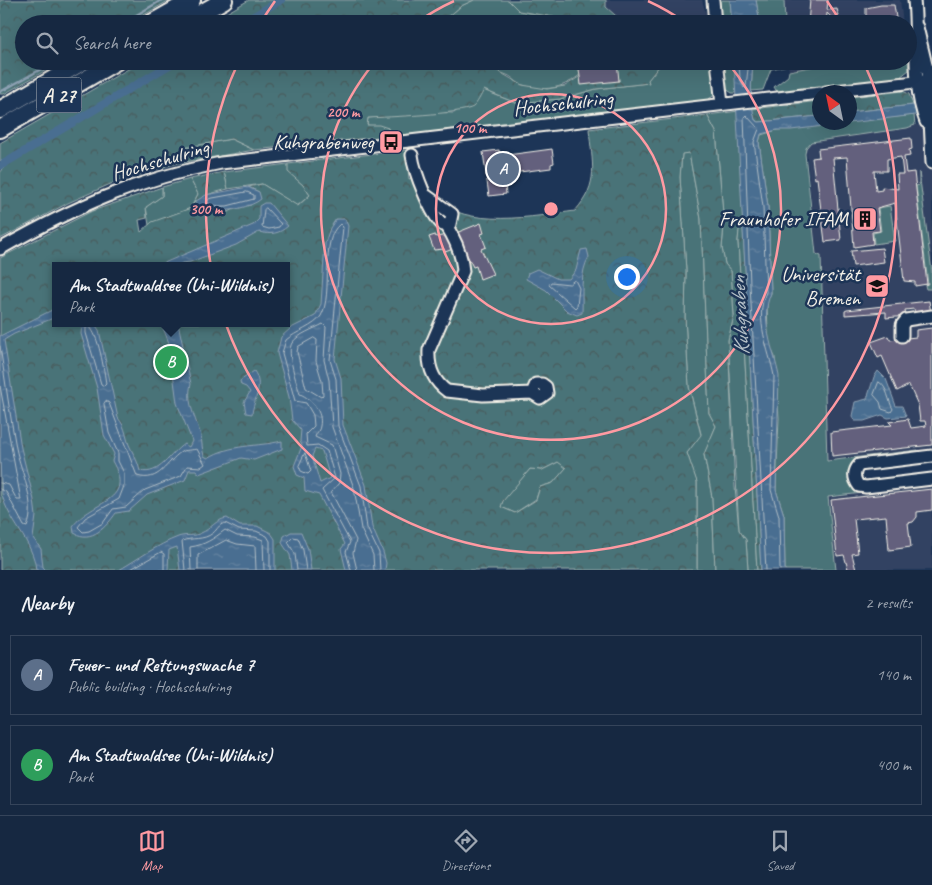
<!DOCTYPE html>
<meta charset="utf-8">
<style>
:root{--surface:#162841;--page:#23344c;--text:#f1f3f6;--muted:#9ea6b1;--line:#35445a;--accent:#ff9aa2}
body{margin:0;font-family:Caveat,sans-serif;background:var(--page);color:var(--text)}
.compass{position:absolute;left:812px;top:85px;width:45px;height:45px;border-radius:50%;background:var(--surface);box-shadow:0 5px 20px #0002;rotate:327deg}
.you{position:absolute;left:626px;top:276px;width:18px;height:18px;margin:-12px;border:4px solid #fff;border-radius:50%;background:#1a73e8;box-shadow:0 0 0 8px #1a73e833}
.badge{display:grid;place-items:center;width:32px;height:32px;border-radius:50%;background:var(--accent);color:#fff;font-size:16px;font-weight:700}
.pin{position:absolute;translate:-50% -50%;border:2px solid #fff;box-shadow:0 1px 5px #0006}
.popup{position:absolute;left:52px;top:262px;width:238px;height:65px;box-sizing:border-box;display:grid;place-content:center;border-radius:0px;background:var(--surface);filter:drop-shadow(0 1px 4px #0005);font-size:16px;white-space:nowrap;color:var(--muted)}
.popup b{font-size:19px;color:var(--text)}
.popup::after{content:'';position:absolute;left:50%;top:100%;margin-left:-10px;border:10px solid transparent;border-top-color:var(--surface)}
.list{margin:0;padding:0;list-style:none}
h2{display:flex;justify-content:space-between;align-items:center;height:65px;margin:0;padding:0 20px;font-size:21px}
h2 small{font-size:16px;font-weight:400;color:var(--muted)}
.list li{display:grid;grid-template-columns:32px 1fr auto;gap:15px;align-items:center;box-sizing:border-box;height:80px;margin:0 10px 10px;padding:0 10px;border:1px solid var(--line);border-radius:0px}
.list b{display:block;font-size:19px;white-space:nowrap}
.list p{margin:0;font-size:16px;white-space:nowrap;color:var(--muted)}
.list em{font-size:16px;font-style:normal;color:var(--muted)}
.icon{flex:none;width:28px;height:28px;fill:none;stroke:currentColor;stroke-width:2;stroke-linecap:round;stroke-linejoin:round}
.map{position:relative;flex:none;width:932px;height:570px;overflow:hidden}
.search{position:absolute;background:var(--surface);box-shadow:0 5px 20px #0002;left:15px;right:15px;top:15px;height:55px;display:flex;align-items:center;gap:12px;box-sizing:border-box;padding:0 18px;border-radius:28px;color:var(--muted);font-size:19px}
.sheet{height:245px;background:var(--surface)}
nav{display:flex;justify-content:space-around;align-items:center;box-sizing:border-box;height:70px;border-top:1px solid var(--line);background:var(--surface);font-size:14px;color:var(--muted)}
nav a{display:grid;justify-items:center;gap:2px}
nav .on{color:var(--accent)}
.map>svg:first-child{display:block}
.built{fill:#324262}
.grass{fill:#4a7378;stroke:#9fb2b0}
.forest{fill:url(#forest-crowns);stroke:#9fb2b0;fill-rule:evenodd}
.water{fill:url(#water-ripples);stroke:#8ea2b4;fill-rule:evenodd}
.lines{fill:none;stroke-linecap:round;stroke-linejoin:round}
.shore{stroke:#b0bdc5;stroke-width:1}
.stream{stroke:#8ea2b4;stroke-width:2.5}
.canal{stroke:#4a6e91;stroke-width:8}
.building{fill:#64607d;stroke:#f4f1e8;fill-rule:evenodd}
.minor-casing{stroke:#f4f1e8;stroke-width:15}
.highway-casing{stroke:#f4f1e8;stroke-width:20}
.minor{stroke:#1d3557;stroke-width:11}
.highway{stroke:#1d3557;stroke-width:16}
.ring{fill:none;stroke:#ff9aa2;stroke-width:2.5}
.labels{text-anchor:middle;stroke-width:5;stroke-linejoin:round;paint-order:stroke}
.shield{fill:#1d3557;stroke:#b4b9bc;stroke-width:1}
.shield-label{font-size:20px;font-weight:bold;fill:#f4f1e8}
.street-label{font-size:21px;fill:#f4f1e8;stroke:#1d3557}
.poi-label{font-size:21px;fill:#f4f1e8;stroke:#1d3557;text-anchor:end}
.water-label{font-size:22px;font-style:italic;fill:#b8c3ca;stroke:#1d3557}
.centre{fill:#ff9aa2;stroke:#1d3557;stroke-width:2.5}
.ring-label{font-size:15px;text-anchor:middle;font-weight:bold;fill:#ff9aa2;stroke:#1d3557;stroke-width:5;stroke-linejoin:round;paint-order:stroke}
</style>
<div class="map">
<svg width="932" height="570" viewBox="0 0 932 570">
<defs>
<pattern id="forest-crowns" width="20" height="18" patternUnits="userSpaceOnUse" patternTransform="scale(1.25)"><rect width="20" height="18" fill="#4a7378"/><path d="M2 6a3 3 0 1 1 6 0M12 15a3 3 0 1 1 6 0" fill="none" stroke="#495b5c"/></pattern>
<pattern id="water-ripples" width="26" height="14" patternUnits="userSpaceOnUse" patternTransform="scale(1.25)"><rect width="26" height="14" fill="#4a6e91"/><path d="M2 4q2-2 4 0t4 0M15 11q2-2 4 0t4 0" fill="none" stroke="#6583a0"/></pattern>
</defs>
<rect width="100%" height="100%" fill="#1d3557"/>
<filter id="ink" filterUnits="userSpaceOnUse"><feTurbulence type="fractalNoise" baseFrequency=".02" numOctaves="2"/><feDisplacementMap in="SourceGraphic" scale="10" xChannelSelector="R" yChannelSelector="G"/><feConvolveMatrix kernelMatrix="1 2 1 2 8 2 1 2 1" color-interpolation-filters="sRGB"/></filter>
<g filter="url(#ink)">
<!-- built -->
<path class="built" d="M 606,0 L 702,0 L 709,24 L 625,24 L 606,7 Z
M 784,0 L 900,0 L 903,24 L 785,24 Z
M 788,61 L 866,61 L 789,71 Z
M 932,124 L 932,449 L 827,461 L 821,256 L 816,254 L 806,148 L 811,142 L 837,138 L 838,136 L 907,128 L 915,125 Z
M 932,485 L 932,570 L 836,570 L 828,497 Z"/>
<!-- grass -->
<path class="grass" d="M 474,0 L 508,0 L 519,11 L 559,18 L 566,24 L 425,24 L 447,18 L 461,6 Z
M 718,0 L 730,0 L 732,24 L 720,24 Z
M 756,0 L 784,0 L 785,24 L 760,24 Z
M 473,61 L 594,61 C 575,83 554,95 523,85 C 517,84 513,77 507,75 C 494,69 483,73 473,61 Z
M 663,61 L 710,64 L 714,67 L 715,95 L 707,100 L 398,136 L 397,134 L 388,134 L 388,128 L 367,125 L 368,118 L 431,112 L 454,113 L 483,90 L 516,103 L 560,99 L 596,89 L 648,83 L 648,80 Z
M 723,61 L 734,61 L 738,93 L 732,93 L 726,89 Z
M 758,61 L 788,61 L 788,65 L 771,69 L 763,90 L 751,91 L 753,64 Z
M 842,61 L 908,61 L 909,70 L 900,77 L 890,78 L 889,81 L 778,93 L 774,87 L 788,76 L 789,71 Z
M 739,111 L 743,226 L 739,231 L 738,241 L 757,570 L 748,570 L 746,540 L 739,530 L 728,340 L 734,316 L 731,271 L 725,264 L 722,248 L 724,225 L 716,132 L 707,115 Z
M 914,115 L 915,125 L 907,128 L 811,142 L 806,148 L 805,154 L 816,254 L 821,256 L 827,461 L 918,450 L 918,453 L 855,461 L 850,468 L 851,481 L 932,482 L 932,485 L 828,497 L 836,570 L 785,570 L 784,515 L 776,490 L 779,418 L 775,357 L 770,346 L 768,334 L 767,302 L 771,293 L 768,207 L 759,142 L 761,135 L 777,130 Z
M 231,139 L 254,150 L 174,164 L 183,148 Z
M 682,153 L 689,153 L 701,219 L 709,413 L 716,426 L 704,455 L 712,497 L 715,570 L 697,570 L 697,483 L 687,453 L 701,434 L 689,387 L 685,317 L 686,271 L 680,177 Z
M 288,164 L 289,172 L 303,185 L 310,195 L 297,206 L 262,184 L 228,189 L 224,172 Z
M 919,172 L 932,272 L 932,289 L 926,289 L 925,285 L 928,284 L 916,186 L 919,185 Z
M 190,179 L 198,194 L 191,208 L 149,225 L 146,207 L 162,196 L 162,187 Z
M 890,206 L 895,241 L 874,244 L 873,233 L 881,231 L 878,208 Z
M 558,462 L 567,467 L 553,483 L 540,487 L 536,499 L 515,513 L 501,507 L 502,501 L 530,469 L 542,470 Z"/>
<!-- forest -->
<path class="forest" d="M 0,0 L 170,0 L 128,24 L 24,24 L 24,61 L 62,61 L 4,94 L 0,94 Z
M 249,0 L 474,0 L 461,6 L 447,18 L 425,24 L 207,24 Z
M 508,0 L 606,0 L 606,7 L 625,24 L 566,24 L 559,18 L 519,11 Z
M 142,61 L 473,61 L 479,69 L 491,67 L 522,85 L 547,89 L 565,86 L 582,75 L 594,61 L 663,61 L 648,80 L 649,83 L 596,89 L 560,99 L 516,103 L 484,90 C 481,95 477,104 473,107 C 462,114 386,117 368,118 L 367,125 L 379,125 L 388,128 L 388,136 L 254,150 L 231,139 L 183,148 L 174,164 L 115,182 L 68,203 L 0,239 L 0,173 L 10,159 L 0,161 L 0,143 Z
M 903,91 L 909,94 L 913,105 L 850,112 L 850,97 Z
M 819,101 L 819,116 L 759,122 L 755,120 L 752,109 Z
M 707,115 L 716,132 L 724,225 L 722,248 L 725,264 L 731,271 L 734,316 L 728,340 L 735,487 L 739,530 L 746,540 L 748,570 L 715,570 L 712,497 L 704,454 L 716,426 L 709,413 L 701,219 L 689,153 L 682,154 L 680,177 L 686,271 L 685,317 L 689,387 L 701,435 L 687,453 L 697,482 L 697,570 L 0,570 L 0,258 L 92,211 L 162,187 L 162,196 L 146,207 L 147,218 L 139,220 L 141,232 L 152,222 L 191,208 L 198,194 L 190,179 L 224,172 L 228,189 L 206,195 L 195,207 L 228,212 L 242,206 L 251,205 L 259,192 L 248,187 L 262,184 L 298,206 L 310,195 L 303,185 L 288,172 L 288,164 L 406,150 L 409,179 L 423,174 C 427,181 430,191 436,198 C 464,230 537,216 575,211 C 600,183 592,164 589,129 ZM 56,266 L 286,266 L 286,323 L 56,323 ZM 558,462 L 566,468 L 553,483 L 540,487 L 536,500 L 515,513 L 501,507 L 503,501 L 530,469 L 542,470 Z
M 743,226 L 761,570 L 757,570 L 738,241 L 739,230 Z"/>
<!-- water -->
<path class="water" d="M 730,0 L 756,0 L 760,24 L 754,24 L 752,21 L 750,24 L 732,24 Z
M 734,61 L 758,61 L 753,64 C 751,83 750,101 755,120 L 759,122 L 819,116 L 820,122 L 850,122 L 850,112 L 932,103 L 932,113 L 791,130 L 777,130 L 761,134 L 759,142 L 768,207 L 771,293 C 759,320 774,350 779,376 L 776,490 L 784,515 L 785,570 L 761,570 Z
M 248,187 L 259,192 L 261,199 C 252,207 227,212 213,211 C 206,210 202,206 195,207 L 196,201 L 206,195 Z
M 264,203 L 269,203 L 288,226 C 279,234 271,235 259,232 L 236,245 L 190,262 L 182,263 L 178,266 L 157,266 L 253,225 L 259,219 L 259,206 Z
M 336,219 L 345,219 L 348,226 L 335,359 L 341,378 L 343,425 L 366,485 L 372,527 L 383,552 L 386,563 L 385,570 L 346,570 L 341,549 L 345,544 L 319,495 L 305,491 L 304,478 L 297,475 L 294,466 L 302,446 L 300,441 L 301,430 L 292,420 L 289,397 L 277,353 L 281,337 L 291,328 L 315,316 L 321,304 L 325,243 L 330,228 ZM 315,449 L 322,451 L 330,478 L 320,483 L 312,456 Z
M 587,249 L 589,257 C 579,273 583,295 582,313 L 577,315 L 567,311 L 546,290 L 526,279 L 528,273 L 537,269 L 558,279 L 569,279 L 576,270 L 581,250 Z
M 56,308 L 56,317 L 14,334 L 4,340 L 21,448 L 34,500 L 36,516 L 33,538 L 41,549 L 43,567 L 46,570 L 36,570 C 34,542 7,520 2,494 C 0,474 0,452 0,432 C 0,400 0,368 0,336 Z
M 82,323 L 94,323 L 99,330 L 118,418 C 127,428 125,438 131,449 C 135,457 138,462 140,471 C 160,476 170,453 184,444 L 189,447 L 192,441 L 177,403 L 169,343 L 161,323 L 178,323 L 191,384 C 186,403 196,418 201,436 C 202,443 202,449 204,456 L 208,458 C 230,444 257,447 282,441 L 282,449 L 254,460 L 241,458 L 199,474 L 196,470 L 189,470 L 185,480 L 147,495 L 129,511 L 116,513 C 106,527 92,543 74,533 L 73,526 C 93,499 136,503 112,461 L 114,454 L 104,435 L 97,388 L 81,334 Z
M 254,371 C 264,386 254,398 252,414 L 246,413 L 244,402 L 250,392 L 246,387 L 241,385 L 240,381 Z
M 878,371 L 886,379 L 896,406 L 902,406 L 906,416 L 888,418 L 882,415 L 864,421 L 855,421 L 852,416 L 855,402 L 867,399 L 874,377 Z
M 227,518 L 240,526 L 257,526 L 271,533 L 275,539 L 275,570 L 180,570 L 177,547 L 169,550 L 168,570 L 119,570 C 138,559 157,545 178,537 C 186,534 194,537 201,533 C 211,529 215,520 227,518 Z
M 291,532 L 301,532 L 308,549 L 311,570 L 292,570 L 290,555 L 282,543 L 284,536 Z"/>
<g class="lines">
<!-- shore -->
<path class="shore" d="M 739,61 L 740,79 L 744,88 L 746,86 L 749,61
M 247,192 L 254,195 L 254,199 L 227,206 L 213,206 L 207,202 L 209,199 Z
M 266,208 L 281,224 L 279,227 L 269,229 L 262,227 L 264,210 Z
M 575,280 L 579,288 L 577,306 L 575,308 L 549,285 L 551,282 L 569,284 Z
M 89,326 C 99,335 104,370 106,384 L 104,386 L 101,384 L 86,333 L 86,328 Z
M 314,338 L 317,340 L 316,361 L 322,381 L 323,395 L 321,397 L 306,388 L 297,352 L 298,347 Z
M 0,346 C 5,380 10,414 16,448 C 21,472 37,504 27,527 L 24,526 L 6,492 L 0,489
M 879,382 C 888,387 888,401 893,409 L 891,412 L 882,409 L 880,402 L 874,395 Z
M 0,386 L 21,500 L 17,500 L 9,485 L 0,483
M 106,401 L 109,403 L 137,476 C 160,483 166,462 181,452 C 184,450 193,450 197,449 L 205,464 L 201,467 L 187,466 L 181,476 L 145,490 L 126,507 L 113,509 L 103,523 L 89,531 L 83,532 L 78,527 L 85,518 L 119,499 L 124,486 L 124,473 L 118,461 L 118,453 L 109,433 L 104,404 Z
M 305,453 L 311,471 L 308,474 L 301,471 L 299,466 Z
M 129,570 L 161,552 L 164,554 L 164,570
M 185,570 L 182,541 C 192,537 203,541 213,533 C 218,529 218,525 225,523 L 239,530 L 256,531 L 267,536 L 270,541 L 270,570
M 191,570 L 190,547 C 205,545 213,539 225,530 L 237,536 L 255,537 L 263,540 L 264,570
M 198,570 L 198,555 L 226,540 L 237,544 L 255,546 L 256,570
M 297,570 L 295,554 L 288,542 L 293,537 L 298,538 L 303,550 L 306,570
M 351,570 L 346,552 L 350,542 L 322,490 L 335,478 L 327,451 L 318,445 L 307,446 L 306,434 L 314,426 L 313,415 L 306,403 L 295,401 L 282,353 L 286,340 C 295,332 315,326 321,316 C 334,293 319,240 340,224 L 343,227 L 330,360 L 336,379 L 338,426 L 361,486 L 367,528 L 379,553 L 380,570
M 357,570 L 353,553 L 356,540 L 331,492 L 339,483 L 340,474 L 332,445 L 315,437 C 316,433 320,430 320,426 C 323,412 312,399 300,394 C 297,384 286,352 292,343 C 298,334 314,329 323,324 L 326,327 L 324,360 L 329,380 L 332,427 L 354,488 L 361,529 L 373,555 L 374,570
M 766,570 L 750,285 L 744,117 L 746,115 L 759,129 L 754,142 L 763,207 L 766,292 C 754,320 769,349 774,376 L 771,490 L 779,516 L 780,570"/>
<!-- stream -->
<path class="stream" d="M 121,24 L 162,0
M 0,92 L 56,61"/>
<!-- canal -->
<path class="canal" d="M 240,24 L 281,0
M 0,166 L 176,61"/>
</g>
<!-- building -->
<path class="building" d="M 828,0 L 827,10 L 837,9 L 839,16 L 832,18 L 827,13 L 826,24 L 808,24 L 810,0 Z
M 881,5 L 894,5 L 897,24 L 866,24 L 866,8 Z
M 578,61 L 617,61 L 619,81 L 581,85 Z
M 911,138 L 912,149 L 909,150 L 910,156 L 904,157 L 906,173 L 914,172 L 927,284 L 915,286 L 915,282 L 904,281 L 895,203 L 877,208 L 880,231 L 872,232 L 873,244 L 854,247 L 847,157 L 833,158 L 841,240 L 825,242 L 817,178 L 815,179 L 812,158 L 819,157 L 818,149 ZM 901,157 L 903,174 L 897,174 L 898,189 L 882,187 L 882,190 L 876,191 L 874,171 L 887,171 L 887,159 Z
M 552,149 L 554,163 L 551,164 L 551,168 L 504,174 L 506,194 L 489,196 L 483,152 L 499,150 L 500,156 Z
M 481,223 L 484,233 L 481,234 L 486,247 L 481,249 L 493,274 L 480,279 L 476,266 L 473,267 L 456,233 Z
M 435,235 L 436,237 L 448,235 L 453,249 L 445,252 L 444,249 L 434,250 L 429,237 Z
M 882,248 L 884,262 L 853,266 L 851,251 Z
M 929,301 L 931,313 L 915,315 L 914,309 L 905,310 L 906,316 L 886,318 L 886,312 L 845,315 L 845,311 L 847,310 Z
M 932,328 L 932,445 L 832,456 L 831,432 L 892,425 L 889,422 L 908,419 L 911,428 L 926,426 L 925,421 L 920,421 L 918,405 L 909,385 L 897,391 L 882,356 L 878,358 L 871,342 L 888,336 L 890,340 L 916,337 L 916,330 Z
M 932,489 L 932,510 L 917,512 L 917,517 L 913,522 L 908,523 L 911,547 L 889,550 L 886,516 L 854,519 L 858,553 L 852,554 L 856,570 L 848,569 L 844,555 L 837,556 L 831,500 Z"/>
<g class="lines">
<defs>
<path id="minor" d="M 713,0 L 715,24
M 914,0 C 918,40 911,83 926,122
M 917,27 L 928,73 L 932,163
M 717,61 L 722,104
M 826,92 L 924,81
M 412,155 C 414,171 431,216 443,225 L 450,224 L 452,214 L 427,196
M 446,225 C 455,239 462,255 463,271 L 429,350 C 428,367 433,381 447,391 L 483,395 L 532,393 L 540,398 L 547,393 L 546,387 L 542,384 L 536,384 L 532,393
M 0,249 C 74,207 137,179 221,163 L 820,93
M 902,336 L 902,325 L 906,320 L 932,316
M 932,456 L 859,465 C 853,472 853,478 859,486 L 866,487 L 932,479"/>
<path id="highway" d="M 150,24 L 192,0
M 182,24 L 224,0
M 0,110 L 84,61
M 0,129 L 117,61"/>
</defs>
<!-- minor casing -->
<use href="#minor" class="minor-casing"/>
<!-- highway casing -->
<use href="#highway" class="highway-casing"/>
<!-- minor -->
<use href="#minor" class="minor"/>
<!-- highway -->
<use href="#highway" class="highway"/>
</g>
</g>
<!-- distance rings -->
<g class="ring">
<circle cx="551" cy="209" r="115"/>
<path d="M416 23A230 230 0 0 1 454 1M648 1A230 230 0 0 1 686 23M728 63A230 230 0 1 1 374 63"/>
<path d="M260 24A345 345 0 0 1 275 1M827 1A345 345 0 0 1 842 24M864 63A345 345 0 1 1 238 63"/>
</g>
<!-- icons -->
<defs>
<symbol id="bus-square" viewBox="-11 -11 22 22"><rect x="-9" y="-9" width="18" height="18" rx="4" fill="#ff9aa2" stroke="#1d3557"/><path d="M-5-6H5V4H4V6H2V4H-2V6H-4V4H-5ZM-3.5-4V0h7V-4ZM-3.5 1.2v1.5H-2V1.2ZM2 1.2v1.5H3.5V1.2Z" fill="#111"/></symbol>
<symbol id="building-square" viewBox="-11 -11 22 22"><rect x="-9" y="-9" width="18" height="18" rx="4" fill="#ff9aa2" stroke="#1d3557"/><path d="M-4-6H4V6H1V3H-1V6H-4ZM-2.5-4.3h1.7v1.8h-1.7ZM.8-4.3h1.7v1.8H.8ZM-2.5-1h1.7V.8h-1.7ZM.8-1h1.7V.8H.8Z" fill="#111"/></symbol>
<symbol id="university-square" viewBox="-11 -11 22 22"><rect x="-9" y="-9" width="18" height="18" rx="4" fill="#ff9aa2" stroke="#1d3557"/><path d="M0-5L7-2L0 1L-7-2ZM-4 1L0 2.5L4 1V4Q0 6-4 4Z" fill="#111"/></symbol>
</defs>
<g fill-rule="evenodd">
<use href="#bus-square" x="377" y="128" width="28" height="28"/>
<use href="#building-square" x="851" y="205" width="28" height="28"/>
<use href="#university-square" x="863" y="272" width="28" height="28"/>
</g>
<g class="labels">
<!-- shield labels -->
<rect class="shield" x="36.5" y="77.5" width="45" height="35" rx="4"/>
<g class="shield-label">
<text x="59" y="102">A 27</text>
</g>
<!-- street labels -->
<g class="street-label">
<text transform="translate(563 103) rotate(-6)" y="7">Hochschulring</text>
<text transform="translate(160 160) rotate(-16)" y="7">Hochschulring</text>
</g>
<!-- poi labels -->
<g class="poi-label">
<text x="374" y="149">Kuhgrabenweg</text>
<text x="848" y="226">Fraunhofer IFAM</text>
<text x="860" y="281">Universität<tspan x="860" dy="24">Bremen</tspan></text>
</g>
<!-- water labels -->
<g class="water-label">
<text transform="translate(739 316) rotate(-93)" y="8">Kuhgraben</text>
</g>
</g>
<circle cx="551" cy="209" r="8" class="centre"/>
<g class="ring-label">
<text x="343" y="117">200 m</text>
<text x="470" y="133">100 m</text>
<text x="206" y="214">300 m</text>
</g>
</svg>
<svg class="compass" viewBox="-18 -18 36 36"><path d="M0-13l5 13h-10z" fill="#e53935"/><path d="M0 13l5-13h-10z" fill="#9ea6b1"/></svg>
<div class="you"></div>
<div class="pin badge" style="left:503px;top:169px;background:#5c6f8a">A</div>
<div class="pin badge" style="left:171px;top:362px;background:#2e9e5b">B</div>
<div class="popup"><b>Am Stadtwaldsee (Uni-Wildnis)</b>Park</div>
<div class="search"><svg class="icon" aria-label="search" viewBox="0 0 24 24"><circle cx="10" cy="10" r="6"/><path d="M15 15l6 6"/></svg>Search here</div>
</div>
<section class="sheet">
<h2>Nearby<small>2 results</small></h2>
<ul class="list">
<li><span class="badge" style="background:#5c6f8a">A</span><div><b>Feuer- und Rettungswache 7</b><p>Public building · Hochschulring</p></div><em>140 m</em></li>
<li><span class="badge" style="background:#2e9e5b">B</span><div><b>Am Stadtwaldsee (Uni-Wildnis)</b><p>Park</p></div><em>400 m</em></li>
</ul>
</section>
<nav>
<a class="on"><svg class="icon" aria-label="map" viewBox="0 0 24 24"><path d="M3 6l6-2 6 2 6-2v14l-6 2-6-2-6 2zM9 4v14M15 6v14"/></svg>Map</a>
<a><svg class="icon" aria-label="directions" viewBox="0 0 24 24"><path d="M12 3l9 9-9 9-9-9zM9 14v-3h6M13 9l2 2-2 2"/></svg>Directions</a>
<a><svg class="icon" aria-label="saved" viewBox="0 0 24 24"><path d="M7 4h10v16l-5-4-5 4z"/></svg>Saved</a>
</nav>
